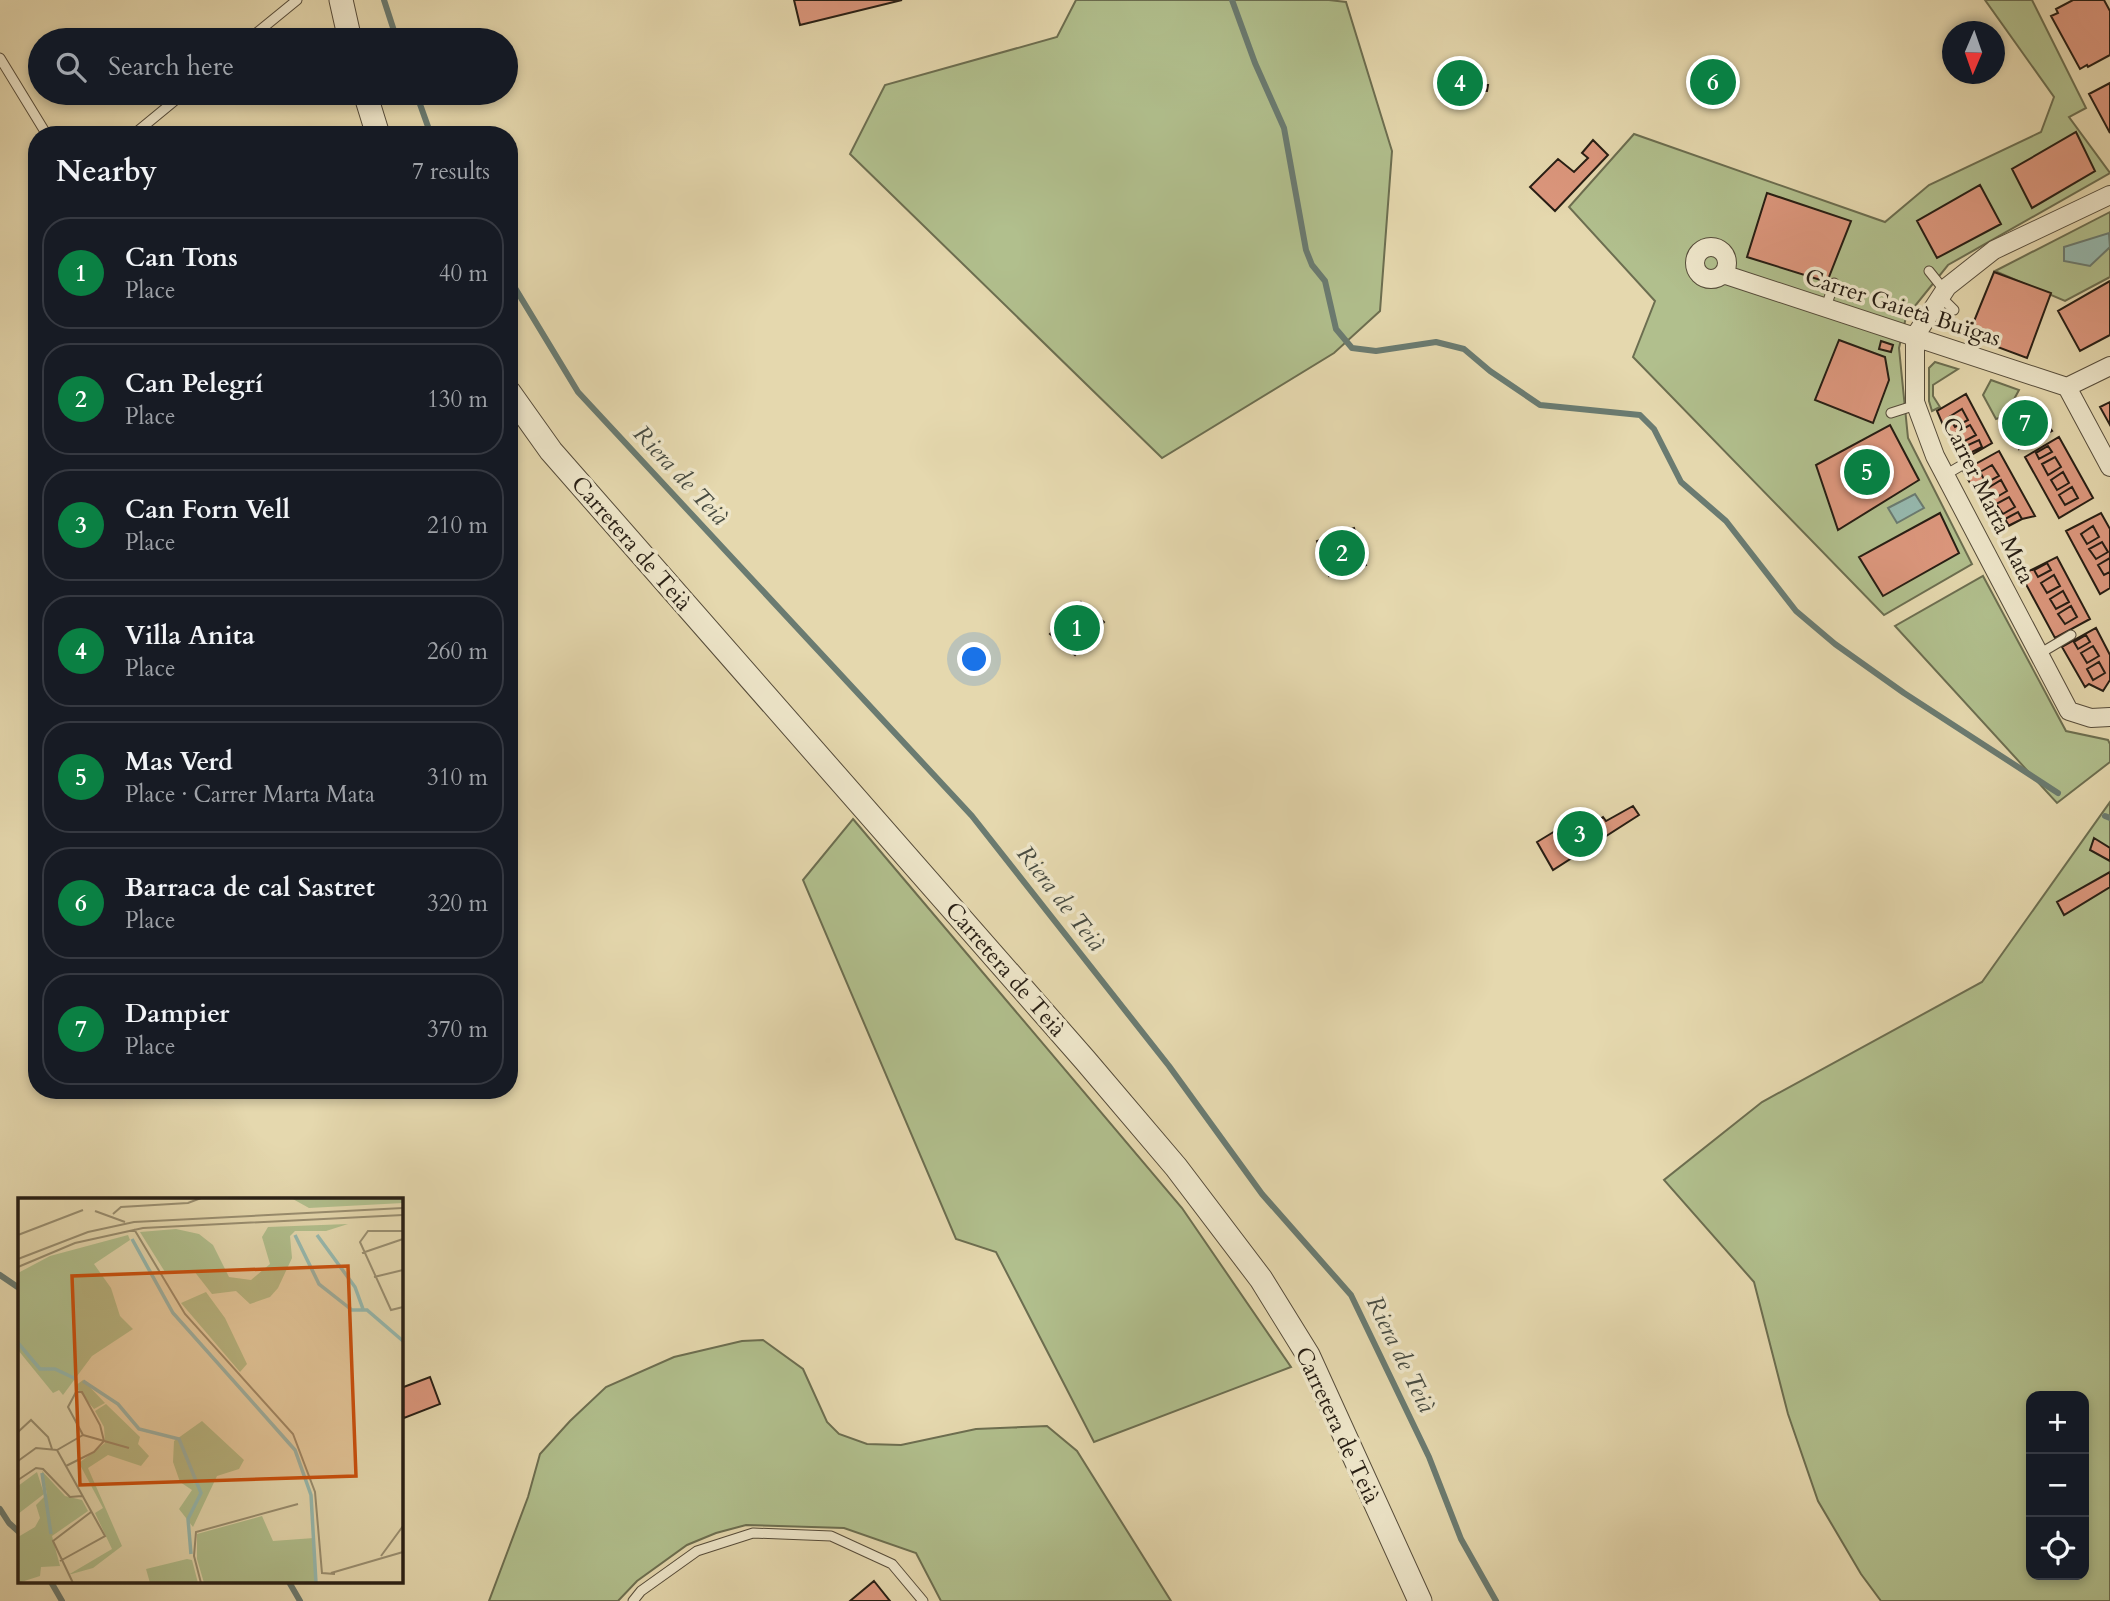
<!DOCTYPE html>
<meta charset="utf-8">
<style>
:root{--surface:#171b24;--page:#20242c;--text:#f1f3f6;--muted:#9ea1a6;--line:#363941;--accent:#0b8043}
body{margin:0;font-family:Cardo,serif;background:var(--page);color:var(--text)}
.controls{position:absolute;right:21px;bottom:21px;display:grid;overflow:hidden;border-radius:14px;box-shadow:0 4px 10px #0003}
.controls button{width:63px;height:63px;display:grid;place-items:center;padding:0;border:0;border-bottom:2px solid var(--line);background:var(--surface);color:var(--text);font:35px sans-serif}
.compass{position:absolute;left:1942px;top:21px;width:63px;height:63px;border-radius:50%;background:var(--surface);box-shadow:0 4px 10px #0003;rotate:182deg}
.you{position:absolute;left:975px;top:660px;width:24px;height:24px;margin:-18px;border:5px solid #fff;border-radius:50%;background:#1a73e8;box-shadow:0 0 0 10px #1a73e833}
.badge{display:grid;place-items:center;width:46px;height:46px;border-radius:50%;background:var(--accent);color:#fff;font-size:23px;font-weight:700}
.pin{position:absolute;translate:-50% -50%;border:4px solid #fff;box-shadow:0 2px 7px #0006}
.list{margin:0;padding:0;list-style:none}
h2{display:flex;justify-content:space-between;align-items:center;height:91px;margin:0;padding:0 28px;font-size:30px}
h2 small{font-size:23px;font-weight:400;color:var(--muted)}
.list li{display:grid;grid-template-columns:46px 1fr auto;gap:21px;align-items:center;box-sizing:border-box;height:112px;margin:0 14px 14px;padding:0 14px;border:2px solid var(--line);border-radius:28px}
.list b{display:block;font-size:26px;white-space:nowrap}
.list p{margin:0;font-size:23px;white-space:nowrap;color:var(--muted)}
.list em{font-size:23px;font-style:normal;color:var(--muted)}
.icon{flex:none;width:38px;height:38px;fill:none;stroke:currentColor;stroke-width:2;stroke-linecap:round;stroke-linejoin:round}
.map{position:relative;flex:none;width:2110px;height:1601px;overflow:hidden}
.search{position:absolute;background:var(--surface);box-shadow:0 4px 10px #0003;left:28px;top:28px;width:490px;height:77px;display:flex;align-items:center;gap:18px;box-sizing:border-box;padding:0 24px;border-radius:38px;color:var(--muted);font-size:26px}
.panel{position:absolute;background:var(--surface);box-shadow:0 4px 10px #0003;left:28px;top:126px;width:490px;height:973px;border-radius:28px}
.map>svg:first-child{display:block}
.green{fill:#b1bf8d;stroke:#6c6e50;stroke-width:2;fill-rule:evenodd}
.water{fill:#96b9af;stroke:#6a7b71;stroke-width:2}
.lines{fill:none;stroke-linecap:round;stroke-linejoin:round}
.stream{stroke:#6a7b71;stroke-width:6}
.building{fill:#dc977d;stroke:#271e14;stroke-width:2}
.service-casing{stroke:#564c3a;stroke-width:11}
.minor-casing{stroke:#564c3a;stroke-width:20}
.tertiary-casing{stroke:#564c3a;stroke-width:25}
.service{stroke:#eee6ca;stroke-width:9}
.minor{stroke:#eee6ca;stroke-width:18}
.tertiary{stroke:#eee6ca;stroke-width:23}
.labels{text-anchor:middle;stroke-width:7;stroke-linejoin:round;paint-order:stroke}
.street-label{font-size:23px;fill:#271e14;stroke:#eee6ca}
.water-label{font-size:24px;font-style:italic;fill:#484c42;stroke:#eee6ca}
.inset-river{fill:none;stroke:#96b9af;stroke-width:3.5}
.inset-road{fill:none;stroke:#998e70;stroke-width:2}
.view{fill:#cb500d;fill-opacity:0.15;stroke:#cb500d;stroke-width:3.5}
.inset-edge{fill:none;stroke:#271e14;stroke-width:3.5}
</style>
<div class="map">
<svg width="2110" height="1601" viewBox="0 0 2110 1601">
<rect width="100%" height="100%" fill="#e5d8ae"/>
<filter id="stains"><feTurbulence type="fractalNoise" baseFrequency=".00286" numOctaves="4"/><feColorMatrix values="0 0 0 0 .2 0 0 0 0 .09 0 0 0 0 .02 0 0 0 .5 -.17"/></filter>
<radialGradient id="worn" r=".72"><stop offset=".6" stop-color="#630" stop-opacity="0"/><stop offset="1" stop-color="#630" stop-opacity=".3"/></radialGradient>
<!-- green -->
<path class="green" d="M 1076,0 L 1329,0 L 1346,2 L 1392,151 L 1380,311 L 1334,353 L 1162,458 L 850,154 L 885,85 L 1057,37 Z
M 1985,0 L 2032,0 L 2086,108 L 2069,117 L 2110,173 L 1948,265 L 1906,317 L 1899,348 L 1908,438 L 1972,564 L 1884,615 L 1633,357 L 1655,301 L 1569,207 L 1634,134 L 1885,222 L 1929,185 L 2041,132 L 2054,97 Z
M 2110,212 L 2110,277 L 2065,301 L 1995,271 Z
M 1935,362 L 1958,369 L 1933,385 L 1933,396 L 1940,407 L 1932,411 L 1929,401 L 1929,368 Z
M 1991,380 L 2019,390 L 2005,416 L 1996,419 L 1983,395 Z
M 1983,576 L 2066,731 L 2108,740 L 2110,744 L 2110,762 L 2057,803 L 1895,626 Z
M 2110,802 L 2110,1601 L 1881,1601 L 1861,1574 L 1818,1501 L 1788,1414 L 1754,1282 L 1664,1180 L 1762,1102 L 1982,982 ZM 2031,1396 L 2084,1396 L 2084,1575 L 2031,1575 Z
M 853,819 L 1182,1208 L 1291,1367 L 1094,1442 L 996,1252 L 956,1239 L 803,880 Z
M 763,1340 L 803,1369 L 827,1422 L 839,1434 L 867,1444 L 901,1445 L 976,1429 L 1047,1426 L 1077,1451 L 1171,1601 L 941,1601 L 916,1553 L 844,1528 L 746,1525 L 716,1533 L 687,1545 L 637,1581 L 618,1601 L 489,1601 L 528,1497 L 540,1454 L 570,1421 L 606,1387 L 674,1357 L 742,1341 Z"/>
<!-- water -->
<path class="water" d="M 2109,233 L 2110,247 L 2090,266 L 2064,261 L 2064,247 Z
M 1915,494 L 1924,508 L 1897,523 L 1888,508 Z"/>
<g class="lines">
<!-- stream -->
<path class="stream" d="M 384,0 L 397,40
M 1232,0 L 1255,63 L 1284,128 L 1306,250 L 1312,265 L 1325,281 L 1336,329 L 1352,348 L 1376,351 L 1436,342 L 1464,349 L 1490,371 L 1540,405 L 1640,415 L 1654,429 L 1681,482 L 1726,521 L 1796,611 L 1835,644 L 1904,693 L 2058,793
M 416,93 L 431,135
M 509,278 L 578,392 L 972,816 L 1169,1066 L 1262,1194 L 1351,1295 L 1429,1457 L 1461,1539 L 1496,1601
M 2105,816 L 2110,818
M 0,1275 L 19,1288
M 0,1509 L 9,1523 L 19,1532
M 51,1582 L 62,1601
M 289,1582 L 300,1601"/>
</g>
<!-- building -->
<path class="building" d="M 794,0 L 902,0 L 800,25 Z
M 2104,0 L 2110,11 L 2110,55 L 2088,67 L 2087,65 L 2080,69 L 2051,16 L 2058,13 L 2056,9 L 2073,0 Z
M 1460,60 L 1466,60 L 1466,65 L 1484,85 L 1488,85 L 1487,91 L 1483,91 L 1468,107 L 1460,106 L 1444,89 L 1439,88 L 1439,80 L 1445,80 L 1460,66 Z
M 1466,83 L 1478,96 L 1468,106 L 1456,93 Z
M 2110,83 L 2110,133 L 2089,94 Z
M 2076,132 L 2095,171 L 2032,208 L 2012,169 Z
M 1593,140 L 1608,155 L 1555,211 L 1530,187 L 1558,159 L 1574,172 L 1588,158 L 1582,153 Z
M 1980,185 L 2001,224 L 1937,258 L 1917,221 Z
M 1767,193 L 1851,221 L 1827,282 L 1747,257 Z
M 1994,272 L 2051,293 L 2027,358 L 1968,336 Z
M 2110,281 L 2110,335 L 2080,351 L 2058,311 Z
M 1839,340 L 1885,357 L 1889,380 L 1873,423 L 1815,400 Z
M 1881,341 L 1893,345 L 1891,352 L 1879,349 Z
M 1966,394 L 1992,443 L 1959,462 L 1937,411 Z
M 2013,402 L 2035,412 L 2039,419 L 2042,417 L 2052,431 L 2019,449 L 2005,420 Z
M 2110,402 L 2110,425 L 2100,407 Z
M 1962,409 L 1968,420 L 1955,427 L 1949,417 Z
M 2030,413 L 2036,424 L 2023,431 L 2017,421 Z
M 1890,425 L 1919,480 L 1838,530 L 1816,465 Z
M 1970,425 L 1976,435 L 1963,442 L 1957,432 Z
M 2038,429 L 2042,436 L 2030,443 L 2026,436 Z
M 2059,437 L 2093,498 L 2059,518 L 2025,457 Z
M 1979,440 L 1982,447 L 1970,453 L 1966,446 Z
M 2048,446 L 2052,452 L 2039,459 L 2036,453 Z
M 1999,451 L 2035,516 L 2022,519 L 1998,531 L 1963,471 Z
M 2055,457 L 2061,467 L 2048,475 L 2042,464 Z
M 1992,465 L 1999,476 L 1986,483 L 1980,472 Z
M 2063,472 L 2069,483 L 2057,490 L 2051,480 Z
M 2001,480 L 2007,491 L 1995,498 L 1988,488 Z
M 2072,487 L 2078,498 L 2065,505 L 2059,495 Z
M 2009,497 L 2015,507 L 2003,514 L 1996,504 Z
M 2018,512 L 2022,519 L 2009,526 L 2005,519 Z
M 1940,513 L 1959,553 L 1883,596 L 1859,557 Z
M 2101,513 L 2110,529 L 2110,588 L 2100,594 L 2066,531 Z
M 2093,526 L 2099,537 L 2087,544 L 2081,534 Z
M 1354,528 L 1366,565 L 1329,576 L 1317,541 Z
M 2102,542 L 2108,552 L 2096,559 L 2089,549 Z
M 2057,557 L 2090,619 L 2055,638 L 2021,575 Z
M 2110,558 L 2110,572 L 2104,575 L 2098,565 Z
M 2047,563 L 2051,570 L 2038,577 L 2034,570 Z
M 2054,575 L 2060,586 L 2047,593 L 2041,583 Z
M 2063,591 L 2069,602 L 2056,609 L 2050,599 Z
M 1081,602 L 1104,622 L 1075,655 L 1050,634 Z
M 2071,606 L 2077,617 L 2065,624 L 2058,614 Z
M 2096,628 L 2110,655 L 2110,680 L 2103,691 L 2089,684 L 2085,687 L 2062,647 Z
M 2086,635 L 2090,642 L 2078,649 L 2074,642 Z
M 2093,646 L 2099,656 L 2087,663 L 2081,653 Z
M 2099,662 L 2105,673 L 2093,680 L 2087,669 Z
M 1633,806 L 1639,815 L 1553,870 L 1537,842 L 1580,816 L 1587,827 L 1603,817 L 1606,821 Z
M 2094,838 L 2110,848 L 2110,861 L 2090,850 Z
M 2110,872 L 2110,887 L 2064,915 L 2057,902 Z
M 430,1377 L 440,1404 L 404,1418 L 401,1410 L 401,1388 Z
M 874,1581 L 890,1601 L 850,1601 Z"/>
<g class="lines">
<defs>
<path id="service" d="M 248,40 L 297,0
M 0,58 L 47,135
M 133,135 L 184,93
M 1929,271 L 1945,291
M 1941,297 L 1954,310
M 1826,307 L 1834,283
M 1891,413 L 1916,405
M 1945,475 L 1969,461
M 2039,654 L 2071,635
M 633,1601 L 641,1591 L 697,1551 L 753,1533 L 831,1536 L 892,1564 L 923,1601"/>
<path id="minor" d="M 2110,195 L 1994,250 L 1947,287 L 1915,336 L 1915,402 L 1935,456 L 2069,711 L 2091,718 L 2110,717
M1695 263a16 16 0 1 1 32 0a16 16 0 1 1-32 0Z
M 1723,274 L 2067,387
M 2067,387 L 2110,467
M 2067,387 L 2110,366"/>
<path id="tertiary" d="M 341,0 L 350,40
M 365,93 L 378,135
M 509,392 L 551,451 L 1085,1060 L 1176,1167 L 1261,1279 L 1308,1355 L 1420,1601"/>
</defs>
<!-- service casing -->
<use href="#service" class="service-casing"/>
<!-- minor casing -->
<use href="#minor" class="minor-casing"/>
<!-- tertiary casing -->
<use href="#tertiary" class="tertiary-casing"/>
<!-- service -->
<use href="#service" class="service"/>
<!-- minor -->
<use href="#minor" class="minor"/>
<!-- tertiary -->
<use href="#tertiary" class="tertiary"/>
</g>
<g class="labels">
<!-- street labels -->
<g class="street-label">
<text transform="translate(1903 307) rotate(18)" y="8">Carrer Gaietà Buïgas</text>
<text transform="translate(1989 500) rotate(64)" y="8">Carrer Marta Mata</text>
<text transform="translate(632 543) rotate(49)" y="8">Carretera de Teià</text>
<text transform="translate(1006 969) rotate(49)" y="8">Carretera de Teià</text>
<text transform="translate(1338 1425) rotate(65)" y="8">Carretera de Teià</text>
</g>
<!-- water labels -->
<g class="water-label">
<text transform="translate(681 475) rotate(47)" y="8">Riera de Teià</text>
<text transform="translate(1061 898) rotate(52)" y="8">Riera de Teià</text>
<text transform="translate(1401 1354) rotate(64)" y="8">Riera de Teià</text>
</g>
</g>
<!-- overview -->
<g transform="translate(18 1198)">
<rect width="385" height="385" fill="#e5d8ae"/>
<path d="M 273,0 L 385,0 L 385,5 L 291,10 ZM 330,26 L 308,33 L 277,33 L 272,38 L 274,60 L 260,90 L 252,99 L 232,106 L 218,93 L 194,96 L 176,73 L 147,74 L 122,34 L 158,31 L 181,36 L 195,47 L 211,79 L 233,82 L 252,66 L 244,39 L 250,29 ZM 110,37 L 112,42 L 76,66 L 93,90 L 102,118 L 115,131 L 74,158 L 45,197 L 41,192 L 35,195 L 0,152 L 0,75 L 32,58 ZM 188,94 L 207,120 L 229,166 L 222,174 L 163,105 ZM 65,182 L 87,205 L 76,211 L 57,188 ZM 88,206 L 122,239 L 120,246 L 131,258 L 123,268 L 90,257 L 70,270 L 104,348 L 75,370 L 50,377 L 94,351 L 77,315 L 85,310 L 61,265 L 87,245 L 86,229 L 77,213 ZM 184,223 L 226,262 L 221,271 L 199,278 L 175,329 L 161,311 L 174,292 L 162,284 L 155,264 L 156,243 ZM 24,273 L 47,298 L 64,302 L 70,313 L 34,338 L 42,368 L 23,369 L 22,378 L 0,385 L 0,339 L 17,329 L 22,320 L 18,307 L 29,296 ZM 19,274 L 26,296 L 0,316 L 0,288 ZM 244,318 L 255,343 L 296,340 L 297,385 L 186,385 L 179,361 L 179,336 ZM 169,361 L 174,362 L 180,385 L 132,385 L 128,371 Z" fill="#b1bf8d"/>
<path class="inset-river" d="M 277,37 L 301,86 L 334,112 L 349,112 L 385,143M 299,37 L 337,89 L 345,111M 114,41 L 155,115 L 277,252 L 293,297 L 298,385M 0,145 L 22,171 L 37,171 L 58,181M 65,183 L 100,206 L 121,231 L 161,241 L 183,295 L 170,321 L 173,356M 24,275 L 33,336"/>
<path class="inset-road" d="M 77,13 L 107,24M 95,16 L 103,9 L 170,5 L 183,0M 116,31 L 167,116 L 275,236 L 297,294 L 304,375 L 317,376M 385,33 L 350,33 L 342,44 L 373,112 L 385,109M 0,37 L 65,12M 344,55 L 385,41M 0,61 L 70,34 L 116,24 L 385,10M 0,69 L 57,45 L 125,30 L 385,17M 356,79 L 385,72M 0,234 L 13,222 L 30,239 L 34,251M 65,237 L 111,250M 39,252 L 87,338 L 42,363M 0,263 L 18,250 L 39,252 L 65,237M 48,268 L 76,254 L 86,243 L 82,227 L 64,194 L 58,194 L 50,209 L 65,237M 0,282 L 18,270 L 25,271 L 52,299 L 64,298M 363,358 L 385,328M 313,375 L 385,354M 55,385 L 35,343 L 73,314M 183,385 L 176,358 L 178,334 L 280,306"/>
<path class="view" d="M 330,68 L 338,278 L 62,287 L 54,78 Z"/>
<rect width="385" height="385" class="inset-edge"/>
</g>
<rect width="100%" height="100%" filter="url(#stains)"/>
<rect width="100%" height="100%" fill="url(#worn)"/>
</svg>
<div class="controls">
<button>+</button>
<button>−</button>
<button><svg class="icon" aria-label="locate" viewBox="0 0 24 24"><circle cx="12" cy="12" r="6"/><path d="M12 2v4M12 18v4M2 12h4M18 12h4"/></svg></button>
</div>
<svg class="compass" viewBox="-18 -18 36 36"><path d="M0-13l5 13h-10z" fill="#e53935"/><path d="M0 13l5-13h-10z" fill="#9ea1a6"/></svg>
<div class="you"></div>
<div class="pin badge" style="left:1077px;top:628px">1</div>
<div class="pin badge" style="left:1342px;top:553px">2</div>
<div class="pin badge" style="left:1580px;top:834px">3</div>
<div class="pin badge" style="left:1460px;top:83px">4</div>
<div class="pin badge" style="left:1867px;top:472px">5</div>
<div class="pin badge" style="left:1713px;top:82px">6</div>
<div class="pin badge" style="left:2025px;top:423px">7</div>
<div class="search"><svg class="icon" aria-label="search" viewBox="0 0 24 24"><circle cx="10" cy="10" r="6"/><path d="M15 15l6 6"/></svg>Search here</div>
<section class="panel">
<h2>Nearby<small>7 results</small></h2>
<ul class="list">
<li><span class="badge">1</span><div><b>Can Tons</b><p>Place</p></div><em>40 m</em></li>
<li><span class="badge">2</span><div><b>Can Pelegrí</b><p>Place</p></div><em>130 m</em></li>
<li><span class="badge">3</span><div><b>Can Forn Vell</b><p>Place</p></div><em>210 m</em></li>
<li><span class="badge">4</span><div><b>Villa Anita</b><p>Place</p></div><em>260 m</em></li>
<li><span class="badge">5</span><div><b>Mas Verd</b><p>Place · Carrer Marta Mata</p></div><em>310 m</em></li>
<li><span class="badge">6</span><div><b>Barraca de cal Sastret</b><p>Place</p></div><em>320 m</em></li>
<li><span class="badge">7</span><div><b>Dampier</b><p>Place</p></div><em>370 m</em></li>
</ul>
</section>
</div>
